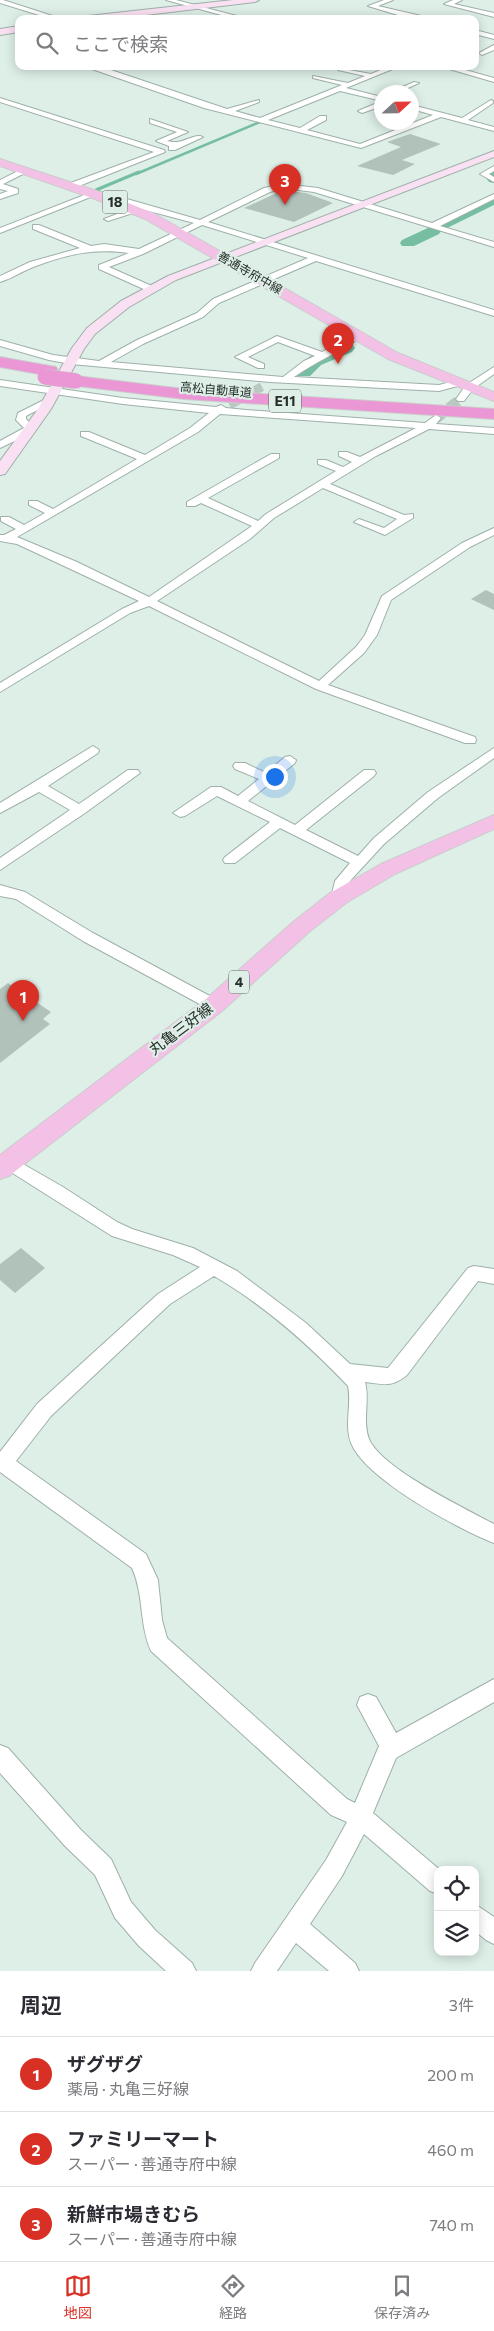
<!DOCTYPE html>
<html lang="ja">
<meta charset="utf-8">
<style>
:root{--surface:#fff;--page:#f2f2f3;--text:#2b2b33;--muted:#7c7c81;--line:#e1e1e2;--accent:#d93025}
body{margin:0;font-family:Commissioner,"Noto Sans JP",sans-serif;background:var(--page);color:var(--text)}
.controls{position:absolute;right:15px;bottom:15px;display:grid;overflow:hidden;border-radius:10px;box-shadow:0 2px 12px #0003}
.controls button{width:45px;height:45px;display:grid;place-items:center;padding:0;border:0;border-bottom:1px solid var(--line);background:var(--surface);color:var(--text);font:25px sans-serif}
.compass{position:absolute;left:374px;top:85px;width:45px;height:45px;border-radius:50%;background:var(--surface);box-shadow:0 2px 12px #0003;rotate:68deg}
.you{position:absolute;left:274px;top:776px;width:18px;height:18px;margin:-12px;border:4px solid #fff;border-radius:50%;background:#1a73e8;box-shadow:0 0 0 8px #1a73e833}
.badge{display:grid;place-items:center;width:32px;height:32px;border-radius:50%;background:var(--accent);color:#fff;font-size:16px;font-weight:700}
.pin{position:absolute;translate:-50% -41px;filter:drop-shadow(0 1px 2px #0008)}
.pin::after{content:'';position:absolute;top:26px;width:18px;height:15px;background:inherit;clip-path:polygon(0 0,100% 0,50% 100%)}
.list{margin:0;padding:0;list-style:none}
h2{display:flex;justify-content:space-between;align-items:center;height:65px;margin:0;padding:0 20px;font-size:21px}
h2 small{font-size:16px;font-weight:400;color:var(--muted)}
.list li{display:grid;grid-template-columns:32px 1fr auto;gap:15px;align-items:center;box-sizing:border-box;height:75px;padding:0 20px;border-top:1px solid var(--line)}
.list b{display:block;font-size:19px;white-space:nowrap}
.list p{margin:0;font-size:16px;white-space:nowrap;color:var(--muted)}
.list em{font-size:16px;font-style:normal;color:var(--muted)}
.icon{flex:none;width:28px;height:28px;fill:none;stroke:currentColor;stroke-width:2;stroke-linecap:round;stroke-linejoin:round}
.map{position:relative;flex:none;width:494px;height:1971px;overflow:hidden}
.search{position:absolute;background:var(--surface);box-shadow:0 2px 12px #0003;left:15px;right:15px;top:15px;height:55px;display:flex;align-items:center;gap:12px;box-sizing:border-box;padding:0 18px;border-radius:10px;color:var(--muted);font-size:19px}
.sheet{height:290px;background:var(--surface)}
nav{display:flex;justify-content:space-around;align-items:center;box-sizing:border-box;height:70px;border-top:1px solid var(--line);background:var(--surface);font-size:14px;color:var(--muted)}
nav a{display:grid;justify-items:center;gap:2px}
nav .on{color:var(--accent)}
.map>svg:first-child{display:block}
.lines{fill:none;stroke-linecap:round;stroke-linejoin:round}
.stream-far1{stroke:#76bea1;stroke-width:2.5}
.stream{stroke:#76bea1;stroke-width:3}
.river{fill:#76bea1;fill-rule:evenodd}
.building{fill:#b1c2ba}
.street-tunnel-far1{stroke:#b9c8c1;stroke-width:9;stroke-dasharray:9 4.5;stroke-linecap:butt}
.street-tunnel{stroke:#b9c8c1;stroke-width:11;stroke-dasharray:11 5.5;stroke-linecap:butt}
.street-casing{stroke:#9eb0a8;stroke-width:2}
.secondary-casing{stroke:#9eb0a8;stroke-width:2}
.primary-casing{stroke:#cbcdcc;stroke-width:2}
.highway-casing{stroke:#cbcdcc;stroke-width:2}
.street{fill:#fff;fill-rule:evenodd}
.secondary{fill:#f9e0f2;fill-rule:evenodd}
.primary{fill:#f3c1e6;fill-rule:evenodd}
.highway{fill:#eb97d5;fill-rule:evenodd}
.highway-bridge-casing{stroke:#cbcdcc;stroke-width:16;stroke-linecap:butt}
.highway-bridge{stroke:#eb97d5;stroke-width:15}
.labels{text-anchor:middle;stroke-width:4.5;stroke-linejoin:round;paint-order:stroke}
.far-street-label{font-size:12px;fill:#282e2b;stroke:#ddefe7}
.shield{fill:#ddefe7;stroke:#5e6863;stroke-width:1}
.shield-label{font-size:14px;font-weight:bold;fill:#282e2b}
.street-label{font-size:15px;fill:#282e2b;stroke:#ddefe7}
</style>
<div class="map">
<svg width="494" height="1971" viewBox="0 0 494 1971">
<rect width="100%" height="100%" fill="#ddefe7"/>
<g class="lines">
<!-- stream-far1 -->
<path class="stream-far1" d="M 136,174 L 260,122"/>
<!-- stream -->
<path class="stream" d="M 102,193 L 96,190 L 139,172"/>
<!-- river -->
<path class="river" d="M 494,168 L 494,183 L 489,182 L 483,174 L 485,171 Z
M 494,194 L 494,205 L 441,231 L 439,234 L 414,246 L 402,246 L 400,243 L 402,240 L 430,227 L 432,224 Z
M 346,343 L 352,344 L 355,348 L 352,352 L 321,365 L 310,376 L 298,376 L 295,372 L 309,357 Z"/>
</g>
<!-- building -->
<path class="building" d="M 410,134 L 441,144 L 402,160 L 415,164 L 393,175 L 357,166 L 401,147 L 387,142 Z
M 283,190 L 306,193 L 333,203 L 294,222 L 244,208 Z
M 486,590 L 494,594 L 494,610 L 471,599 Z
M 8,983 L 51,1012 L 43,1019 L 50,1024 L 0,1063 L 0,989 Z
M 21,1248 L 45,1268 L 15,1293 L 0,1280 L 0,1264 Z"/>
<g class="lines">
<!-- street-tunnel-far1 -->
<path class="street-tunnel-far1" d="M 254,391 L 265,385"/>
<!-- street-tunnel -->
<path class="street-tunnel" d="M 229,404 L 256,390
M 436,418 L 461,399"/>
<defs>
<path id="street" d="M 0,0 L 3,0 L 62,19 L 52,19 L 0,3 Z
M 166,0 L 176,0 L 248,19 L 236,19 Z
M 384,0 L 393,0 L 378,6 L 434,19 L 408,18 L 368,6 Z
M 453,0 L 462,0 L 454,4 L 494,13 L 494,17 L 444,4 Z
M 475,30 L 494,35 L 494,39 L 475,34 Z
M 19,36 L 19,41 L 16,39 Z
M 494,45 L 494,50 L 482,55 L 479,53 Z
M 92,66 L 99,66 L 227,109 L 259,100 L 259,102 L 235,111 L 260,118 L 342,85 L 313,78 L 313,76 L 348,83 L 365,76 L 338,70 L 338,68 L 371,74 L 390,66 L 400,66 L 346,88 L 382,97 L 382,101 L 340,91 L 268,120 L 300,128 L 320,116 L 326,116 L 326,120 L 307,130 L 360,144 L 433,115 L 412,109 L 412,105 L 462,118 L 491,100 L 493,101 L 493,103 L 468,120 L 494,127 L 494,131 L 441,117 L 361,148 L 204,108 L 92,69 Z
M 439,66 L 451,66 L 494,78 L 494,82 Z
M 414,82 L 419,83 L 399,92 L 391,92 Z
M 0,98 L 164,150 L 165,152 L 74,188 L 68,188 L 68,184 L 154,152 L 0,102 Z
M 382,101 L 382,106 L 362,113 L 358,111 Z
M 150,119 L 188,132 L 167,141 C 183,146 194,132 203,137 L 175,150 L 169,150 L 169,146 L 156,141 L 177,132 L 150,123 Z
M 494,166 L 494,171 L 489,174 L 494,177 L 494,182 L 480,174 Z
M 22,169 L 29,171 L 3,184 L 18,189 L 18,193 L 0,199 L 0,194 L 8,191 L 0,189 L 0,180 Z
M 283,184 L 318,188 L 432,223 L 494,194 L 494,199 L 440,226 L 494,242 L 494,247 L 314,192 L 283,188 L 270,192 L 208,222 L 494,310 L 494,316 L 316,261 L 219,303 L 203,317 L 143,344 L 111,362 L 283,377 L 304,361 L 315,356 L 278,342 L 248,357 L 264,364 L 264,368 L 258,368 L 235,357 L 277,336 L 322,352 L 356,333 L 359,334 L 359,338 C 338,353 315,362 294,377 L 439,385 L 458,380 L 463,383 L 461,385 L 439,391 L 270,382 L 71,364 L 49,360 L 0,346 L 0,340 L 53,355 L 99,361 L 137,340 L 197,313 L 213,299 L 308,258 L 202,225 L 143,254 L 109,267 L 154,287 L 154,291 L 148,291 L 99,269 L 99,265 L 129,253 C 95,248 68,254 36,266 C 24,270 13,278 0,282 L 0,276 L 30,262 L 80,248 L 33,229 L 33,225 L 39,225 L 91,246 L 104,244 L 139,249 L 194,223 L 93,196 L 0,233 L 0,228 L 92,192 L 106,193 L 200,220 L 264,188 Z
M 133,208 L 136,208 L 136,212 L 108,221 L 104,219 Z
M 494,367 L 494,374 L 473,389 L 464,401 L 458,401 L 456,399 L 466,385 Z
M 0,380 L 123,398 L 216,407 L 221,405 L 226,408 L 246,410 L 425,423 L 436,415 L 441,418 L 436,424 L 494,428 L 494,434 L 429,429 L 376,456 L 330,484 L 404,515 L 413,514 L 413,518 L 385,535 L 354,522 L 359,519 L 384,528 L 397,519 L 323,488 L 274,518 L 250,539 L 157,601 L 319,681 L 356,647 L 365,635 L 382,596 L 462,543 L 494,528 L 494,535 L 470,547 L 391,600 L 377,635 L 364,653 L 328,685 L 475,737 L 476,740 L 475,743 L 465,743 L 316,689 L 149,606 L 130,613 L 0,692 L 0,683 L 122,609 L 139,601 L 17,544 L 0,541 L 0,535 L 4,535 L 16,529 L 1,521 L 1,517 L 9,517 L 24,525 L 45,513 L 29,505 L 29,501 L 37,501 L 53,509 L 137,459 L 81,436 L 81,432 L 89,432 L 145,455 L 190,428 L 209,413 L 123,404 L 0,386 ZM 220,414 L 416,428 L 360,457 L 347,452 L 339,452 L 339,456 L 352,462 L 343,467 L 326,460 L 318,460 L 318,464 L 336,471 L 266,514 L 258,521 L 208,498 L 279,458 L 279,454 L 271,454 L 187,502 L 187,506 L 195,506 L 201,503 L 252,526 L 149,597 L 77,562 L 17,537 L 198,432 Z
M 50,397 L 55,400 L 53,402 L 26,416 L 26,419 L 36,429 L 35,431 L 0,448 L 0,441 L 24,428 L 16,420 L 18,413 Z
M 93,746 L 99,750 L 98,753 L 48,786 L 79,804 L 128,770 L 138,770 L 140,773 L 85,813 L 0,870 L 0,858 L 70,810 L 39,792 L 0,813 L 0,803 Z
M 494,748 L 494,758 L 438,798 L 384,844 L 349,882 L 343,901 L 333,901 L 331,898 L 335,881 L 350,863 L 280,828 L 235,863 L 225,863 L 223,860 L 225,857 L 270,822 L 217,796 L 185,816 L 180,817 L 173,813 L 211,787 L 221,787 L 238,796 L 259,779 L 235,769 L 233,766 L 235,763 L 245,763 L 266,773 L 285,757 L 290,756 L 296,760 L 295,763 L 248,801 L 295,825 L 364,770 L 374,770 L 376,773 L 374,776 L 306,830 L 358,856 L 374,838 L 428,792 Z
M 0,885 L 25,892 L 93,933 L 219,1001 L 222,1005 L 219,1009 L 209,1009 L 83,941 L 16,899 L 0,896 Z
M 9,1156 L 63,1187 L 117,1222 L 132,1229 L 193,1248 L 237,1271 L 306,1323 L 350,1364 L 388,1368 L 468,1268 L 474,1266 L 494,1269 L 494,1284 L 478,1281 L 407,1375 C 391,1388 384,1384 365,1382 C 370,1400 362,1421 369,1439 C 381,1468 464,1508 494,1524 L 494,1543 C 458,1529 365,1479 351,1443 C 344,1425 352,1405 348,1386 C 308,1344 264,1305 214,1276 L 170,1304 L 51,1416 L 16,1461 L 146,1554 L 158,1580 L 162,1620 L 167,1638 L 347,1799 L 355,1803 L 379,1746 L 357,1705 L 360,1697 L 368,1694 L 376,1697 L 396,1733 L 494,1679 L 494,1702 L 396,1758 L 373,1813 L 440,1870 L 438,1870 L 438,1894 L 430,1891 L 364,1834 L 342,1876 L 310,1924 L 355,1963 L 359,1971 L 329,1971 L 296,1943 L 277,1971 L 251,1971 L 255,1963 L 326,1860 L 347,1822 L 331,1815 L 151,1651 C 139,1624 144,1594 132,1568 L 0,1472 L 0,1452 L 37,1404 L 158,1294 L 200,1267 L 173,1255 L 112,1236 L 3,1167 L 1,1162 L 3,1157 Z
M 0,1745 L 8,1748 L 81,1830 L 111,1859 L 131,1902 L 155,1930 L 192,1963 L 196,1971 L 166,1971 L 139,1946 L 115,1918 L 95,1875 L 65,1846 L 0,1773 Z
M 475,1904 L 494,1917 L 494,1944 L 486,1940 L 475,1931 Z"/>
<path id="secondary" d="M 233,0 L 259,0 L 255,2 L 112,19 L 84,19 L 88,16 Z
M 19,26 L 19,32 L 0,35 L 0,29 Z
M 494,151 L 494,157 L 176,280 L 129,307 L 95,334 L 84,349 L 51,409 L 5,474 L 0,475 L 0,461 L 38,409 L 72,348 L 87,328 L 121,301 L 168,276 Z"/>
<path id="primary" d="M 0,159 L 103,193 L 153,213 L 398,353 L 494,392 L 494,401 L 388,359 L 145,219 L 95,199 L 0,166 Z
M 494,815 L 494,829 L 395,874 L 346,903 L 309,932 L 222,1011 L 9,1176 L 0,1179 L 0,1155 L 206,999 L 293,922 L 330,893 L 381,864 Z"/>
<path id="highway" d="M 0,357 L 50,366 L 56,367 L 58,371 L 56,375 L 50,376 L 0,367 Z
M 76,376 L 184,389 L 494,409 L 494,419 L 184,399 L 70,385 L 68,381 L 70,377 Z"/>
</defs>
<!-- street casing -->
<use href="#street" class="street-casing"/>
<!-- secondary casing -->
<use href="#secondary" class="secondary-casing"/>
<!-- primary casing -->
<use href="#primary" class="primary-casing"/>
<!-- highway casing -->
<use href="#highway" class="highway-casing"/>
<!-- street -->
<use href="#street" class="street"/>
<!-- secondary -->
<use href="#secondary" class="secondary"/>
<!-- primary -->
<use href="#primary" class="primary"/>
<!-- highway -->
<use href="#highway" class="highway"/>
<defs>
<path id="highway-bridge" d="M 45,377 L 76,381"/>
</defs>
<!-- highway-bridge casing -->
<use href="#highway-bridge" class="highway-bridge-casing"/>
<!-- highway-bridge -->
<use href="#highway-bridge" class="highway-bridge"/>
</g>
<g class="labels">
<!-- far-street labels -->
<g class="far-street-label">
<text transform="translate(250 273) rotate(30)" y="4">善通寺府中線</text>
<text transform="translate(216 390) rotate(5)" y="4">高松自動車道</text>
</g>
<!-- shield labels -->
<g class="shield">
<rect x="102.5" y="190.5" width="25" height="23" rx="4"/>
<rect x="269" y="389.5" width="32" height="23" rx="4"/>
<rect x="229" y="970.5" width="20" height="23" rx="4"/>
</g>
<g class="shield-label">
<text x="115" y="207">18</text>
<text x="285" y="406">E11</text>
<text x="239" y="987">4</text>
</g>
<!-- street labels -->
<g class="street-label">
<text transform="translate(181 1029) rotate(-37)" y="5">丸亀三好線</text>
</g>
</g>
</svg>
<div class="controls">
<button><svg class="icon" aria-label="locate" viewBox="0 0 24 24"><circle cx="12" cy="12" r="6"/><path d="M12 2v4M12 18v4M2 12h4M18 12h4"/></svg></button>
<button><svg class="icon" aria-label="layers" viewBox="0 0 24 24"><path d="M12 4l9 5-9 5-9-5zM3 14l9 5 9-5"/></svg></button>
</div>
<svg class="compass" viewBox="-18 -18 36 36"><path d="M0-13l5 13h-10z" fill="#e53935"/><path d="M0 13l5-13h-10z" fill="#7c7c81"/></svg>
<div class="you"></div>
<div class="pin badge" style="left:23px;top:1021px">1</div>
<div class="pin badge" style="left:338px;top:364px">2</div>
<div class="pin badge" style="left:285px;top:205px">3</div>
<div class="search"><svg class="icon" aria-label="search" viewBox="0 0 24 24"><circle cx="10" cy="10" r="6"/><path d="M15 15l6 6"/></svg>ここで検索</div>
</div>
<section class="sheet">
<h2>周辺<small>3件</small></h2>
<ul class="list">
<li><span class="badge">1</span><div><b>ザグザグ</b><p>薬局 · 丸亀三好線</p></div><em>200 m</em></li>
<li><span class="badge">2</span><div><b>ファミリーマート</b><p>スーパー · 善通寺府中線</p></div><em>460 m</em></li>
<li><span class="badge">3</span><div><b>新鮮市場きむら</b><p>スーパー · 善通寺府中線</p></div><em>740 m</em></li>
</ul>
</section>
<nav>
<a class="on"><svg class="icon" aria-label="map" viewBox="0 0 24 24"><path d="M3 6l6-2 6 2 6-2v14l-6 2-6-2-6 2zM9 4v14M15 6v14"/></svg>地図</a>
<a><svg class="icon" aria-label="directions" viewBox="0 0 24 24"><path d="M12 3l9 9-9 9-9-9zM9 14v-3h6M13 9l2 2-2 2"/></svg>経路</a>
<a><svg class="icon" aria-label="saved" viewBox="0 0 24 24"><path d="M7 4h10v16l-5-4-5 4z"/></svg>保存済み</a>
</nav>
